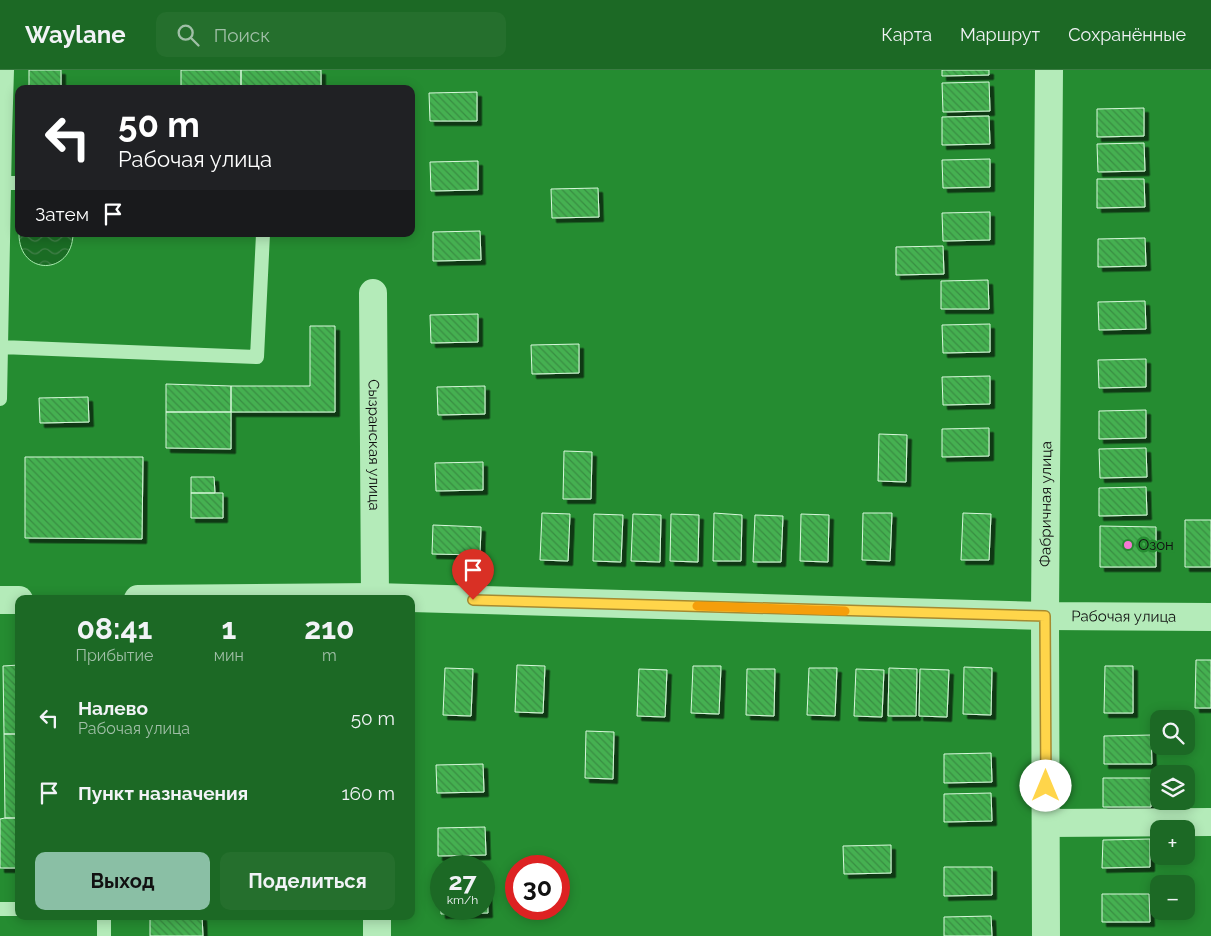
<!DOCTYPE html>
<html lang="ru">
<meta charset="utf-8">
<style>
body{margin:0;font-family:Raleway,sans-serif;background:#256f2d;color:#f1f3f6;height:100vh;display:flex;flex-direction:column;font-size:19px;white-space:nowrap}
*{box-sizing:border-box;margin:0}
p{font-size:16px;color:#a0bfa7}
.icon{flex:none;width:28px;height:28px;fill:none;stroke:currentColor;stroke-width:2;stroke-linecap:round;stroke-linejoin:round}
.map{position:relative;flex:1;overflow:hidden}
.details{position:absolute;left:15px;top:525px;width:400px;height:325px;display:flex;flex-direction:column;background:#1c6925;border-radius:10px;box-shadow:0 2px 12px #0003}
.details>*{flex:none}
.guide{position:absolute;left:15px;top:15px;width:400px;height:152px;border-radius:10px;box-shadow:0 2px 12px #0003;background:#202124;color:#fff;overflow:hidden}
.buttons{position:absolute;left:1150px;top:640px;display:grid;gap:10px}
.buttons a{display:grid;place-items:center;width:45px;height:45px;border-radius:10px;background:#1c6925;box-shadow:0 2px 12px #0003;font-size:25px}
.speed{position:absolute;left:430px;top:785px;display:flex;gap:10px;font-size:25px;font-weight:700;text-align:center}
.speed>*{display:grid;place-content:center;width:65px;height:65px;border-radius:50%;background:#1c6925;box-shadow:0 2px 12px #0003;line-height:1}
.speed small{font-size:12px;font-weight:400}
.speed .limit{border:8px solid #d22;background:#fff;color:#111}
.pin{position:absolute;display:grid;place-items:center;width:42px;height:42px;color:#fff;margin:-51px -21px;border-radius:50% 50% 50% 0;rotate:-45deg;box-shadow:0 0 5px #0007}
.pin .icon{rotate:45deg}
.me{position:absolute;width:55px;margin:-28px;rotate:0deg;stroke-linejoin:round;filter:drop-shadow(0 0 4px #0008)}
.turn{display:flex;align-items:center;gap:18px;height:105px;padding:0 20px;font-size:22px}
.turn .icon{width:65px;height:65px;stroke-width:2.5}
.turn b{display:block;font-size:35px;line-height:42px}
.then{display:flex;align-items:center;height:48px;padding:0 20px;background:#0003;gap:10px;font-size:19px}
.eta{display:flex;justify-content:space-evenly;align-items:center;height:85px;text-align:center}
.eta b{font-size:30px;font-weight:700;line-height:35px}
.action{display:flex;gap:10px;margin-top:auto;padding:10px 20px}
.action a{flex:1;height:58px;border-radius:10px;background:#8abfa5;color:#111;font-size:20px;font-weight:700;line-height:58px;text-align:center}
.action a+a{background:#256f2d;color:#f1f3f6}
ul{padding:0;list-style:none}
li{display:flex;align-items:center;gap:15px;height:75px;padding:0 20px}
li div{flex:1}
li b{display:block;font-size:19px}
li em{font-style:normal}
header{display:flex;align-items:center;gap:30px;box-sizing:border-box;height:70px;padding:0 25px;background:#1c6925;border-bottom:1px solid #3a7c42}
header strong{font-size:24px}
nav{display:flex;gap:28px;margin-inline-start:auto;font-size:18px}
.search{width:350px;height:45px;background:#256f2d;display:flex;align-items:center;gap:12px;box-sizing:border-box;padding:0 18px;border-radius:10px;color:#a0bfa7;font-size:19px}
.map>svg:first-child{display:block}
.water{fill:url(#water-waves);stroke:#a8ebae}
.building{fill:url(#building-back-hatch);stroke:#d8f8db;filter:url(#shadow)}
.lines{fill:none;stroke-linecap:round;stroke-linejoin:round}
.lane{stroke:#b4ebb9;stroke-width:14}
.street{stroke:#b4ebb9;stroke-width:28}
.route-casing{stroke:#a68a30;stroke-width:12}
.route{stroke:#ffd54a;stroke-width:9}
.slow{stroke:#f59e0b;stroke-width:9}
.poi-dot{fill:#f578d3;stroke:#258c31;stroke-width:2}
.labels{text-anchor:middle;stroke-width:5;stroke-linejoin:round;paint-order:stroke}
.street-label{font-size:15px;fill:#111;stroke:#258c31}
.poi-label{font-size:15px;fill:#111;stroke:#258c31;text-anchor:start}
</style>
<header>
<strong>Waylane</strong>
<div class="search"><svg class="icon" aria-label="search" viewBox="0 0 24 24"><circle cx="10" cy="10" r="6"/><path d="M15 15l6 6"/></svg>Поиск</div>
<nav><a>Карта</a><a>Маршрут</a><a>Сохранённые</a></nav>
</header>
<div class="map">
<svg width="1211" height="866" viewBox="0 0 1211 866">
<defs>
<pattern id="water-waves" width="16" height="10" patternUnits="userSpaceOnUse" patternTransform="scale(1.25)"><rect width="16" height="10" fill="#1a6c24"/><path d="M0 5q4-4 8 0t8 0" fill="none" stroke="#427f49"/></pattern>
<pattern id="building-back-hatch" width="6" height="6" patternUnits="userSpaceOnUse" patternTransform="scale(1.25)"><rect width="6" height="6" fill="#45b051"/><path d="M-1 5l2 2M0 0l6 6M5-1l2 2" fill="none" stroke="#388e42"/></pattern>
<filter id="shadow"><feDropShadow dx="4.5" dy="4.5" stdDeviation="0" flood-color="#0009"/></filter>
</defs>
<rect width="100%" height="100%" fill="#258c31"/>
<path class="water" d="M19,164H73C72,206 19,206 19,164Z"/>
<path class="building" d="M29,0H61V19H29Z
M181,0H241V19H181Z
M241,0H321V19H241Z
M942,0H989V5L942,6Z
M989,12L990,41L943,42L942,13Z
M477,22V51H430L429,23Z
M1144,38V66L1097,67V39Z
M989,46L990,74L942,75V47Z
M1144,73L1145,101L1098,102L1097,74Z
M990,89V117L943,118L942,90Z
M478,91V120L431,121L430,92Z
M1097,109H1144L1145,137L1097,138Z
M598,118L599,147L552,148L551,119Z
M990,142V170L943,171L942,143Z
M480,161L481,190L433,191V162Z
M1145,168L1146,196L1098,197V169Z
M943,176L944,204L896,205V177Z
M988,210L989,239H941V211Z
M1145,231L1146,259L1099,260L1098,232Z
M478,244V272L431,273L430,245Z
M990,254V282L943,283L942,255Z
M310,256H335V342H231V316H310Z
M579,274V303L532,304L531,275Z
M1146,289V317L1099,318L1098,290Z
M990,306V334L943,335L942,307Z
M166,314L231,316V342H166Z
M485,316V344L438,345L437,317Z
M88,327L89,352L40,353L39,328Z
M1146,340V368L1099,369V341Z
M166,342H231V379L166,378Z
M989,358V386L942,387V359Z
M879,364L907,365L906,412L878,411Z
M1146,378L1147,407L1100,408L1099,379Z
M564,381L592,382L591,429H563Z
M25,387H143L142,469L25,468Z
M483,392V420L436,421L435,393Z
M191,407H214L215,423H191Z
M1146,417L1147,445L1099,446V418Z
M191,423H223V448H191Z
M542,443L570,444L568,491L540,490Z
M714,443L742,445L741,491H713Z
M863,443H892L890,491L862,490Z
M963,443L991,444L989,490H961Z
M594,444L623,445L621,492L593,491Z
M633,444L661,445L660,492L631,491Z
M671,444L699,445L698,492L670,491Z
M801,444L829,445L828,492L800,491Z
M755,445L783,446L781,492H753Z
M1185,450H1211V497H1185Z
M433,455L481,457L480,485L432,484Z
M1100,456L1156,457V497H1100Z
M1196,590H1211V638H1195Z
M19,595V664H4L3,596Z
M517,595L545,596L543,643L515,642Z
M693,596H721L719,644L691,643Z
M1105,596H1133V643H1104Z
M964,597L992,598L991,645L963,644Z
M445,598L473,599L471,646L443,645Z
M809,598H837L835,646L807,645Z
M889,598L917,599L916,646H888Z
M639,599L667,600L665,647L637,646Z
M747,599H775L774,646L746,645Z
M856,599L884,600L882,647L854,646Z
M920,599L949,600L947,647L919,646Z
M586,661L614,662L613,709L585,708Z
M4,664H19V748H5Z
M1151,665L1152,694H1104V666Z
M991,683L992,712L944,713V684Z
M483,694L484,722L437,723L436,695Z
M1103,708H1151V737H1103Z
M991,723L992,751L944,752V724Z
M5,748H19V798H0V749Z
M485,757L486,785L438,786V758Z
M1150,769V797L1102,798L1103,770Z
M891,775V803L844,804L843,776Z
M944,797H992V825L944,826Z
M484,815H487L488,843L441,844L440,816L441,839H484Z
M1102,824H1149L1150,852H1102Z
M150,846H202L203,866H150Z
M991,846L992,866H944V847Z"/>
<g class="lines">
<path class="lane" d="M0,67L5,66L7,0
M4,113H19
M1,277L257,287L263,164
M0,329L5,66
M0,839H19
M104,866V846"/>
<g class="street">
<path id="s1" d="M373,223L375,529"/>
<path id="s2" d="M138,529L375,527L1045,546L1211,547"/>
<path d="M0,530H19"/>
<path d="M1046,753L1211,752"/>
<path d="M377,846V866"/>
<path id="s3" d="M1046,866L1045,546L1049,0"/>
</g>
</g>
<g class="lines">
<defs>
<path id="route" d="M473,530L1045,546L1046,716"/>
</defs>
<use href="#route" class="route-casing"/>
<use href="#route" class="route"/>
<path class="slow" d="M697,536L845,541"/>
</g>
<circle class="poi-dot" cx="1128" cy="475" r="5"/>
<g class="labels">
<g class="street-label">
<text dy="5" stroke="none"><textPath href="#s1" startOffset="152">Сызранская улица</textPath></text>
<text dy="5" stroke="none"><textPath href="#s3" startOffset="432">Фабричная улица</textPath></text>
<text dy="5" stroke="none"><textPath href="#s2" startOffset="986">Рабочая улица</textPath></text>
</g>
<g class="poi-label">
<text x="1138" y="480">Озон</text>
</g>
</g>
</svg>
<div class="buttons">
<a><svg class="icon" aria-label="search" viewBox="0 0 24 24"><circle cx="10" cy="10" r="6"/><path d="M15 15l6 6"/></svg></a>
<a><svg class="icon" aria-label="layers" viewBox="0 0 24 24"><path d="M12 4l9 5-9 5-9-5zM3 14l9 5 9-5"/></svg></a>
<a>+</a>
<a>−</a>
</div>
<div class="speed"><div>27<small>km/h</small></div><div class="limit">30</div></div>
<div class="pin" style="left:473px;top:530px;background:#d93025"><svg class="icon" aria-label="arrive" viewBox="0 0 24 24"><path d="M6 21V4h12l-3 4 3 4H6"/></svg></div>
<svg class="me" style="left:1046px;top:716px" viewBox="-20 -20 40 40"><circle r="19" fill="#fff"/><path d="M0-13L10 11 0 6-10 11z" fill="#ffd54a"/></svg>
<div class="guide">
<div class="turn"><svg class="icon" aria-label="left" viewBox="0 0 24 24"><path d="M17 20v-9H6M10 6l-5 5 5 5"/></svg><div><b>50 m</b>Рабочая улица</div></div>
<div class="then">Затем<svg class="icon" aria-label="arrive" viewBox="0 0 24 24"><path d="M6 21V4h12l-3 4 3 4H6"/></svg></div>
</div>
<section class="details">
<div class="eta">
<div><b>08:41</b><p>Прибытие</p></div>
<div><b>1</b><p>мин</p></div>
<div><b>210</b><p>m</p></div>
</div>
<ul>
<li><svg class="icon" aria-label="left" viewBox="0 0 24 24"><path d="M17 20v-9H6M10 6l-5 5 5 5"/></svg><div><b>Налево</b><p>Рабочая улица</p></div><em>50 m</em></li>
<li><svg class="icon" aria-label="arrive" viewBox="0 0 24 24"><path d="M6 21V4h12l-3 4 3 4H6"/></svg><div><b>Пункт назначения</b></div><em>160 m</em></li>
</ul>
<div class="action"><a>Выход</a><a>Поделиться</a></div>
</section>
</div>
